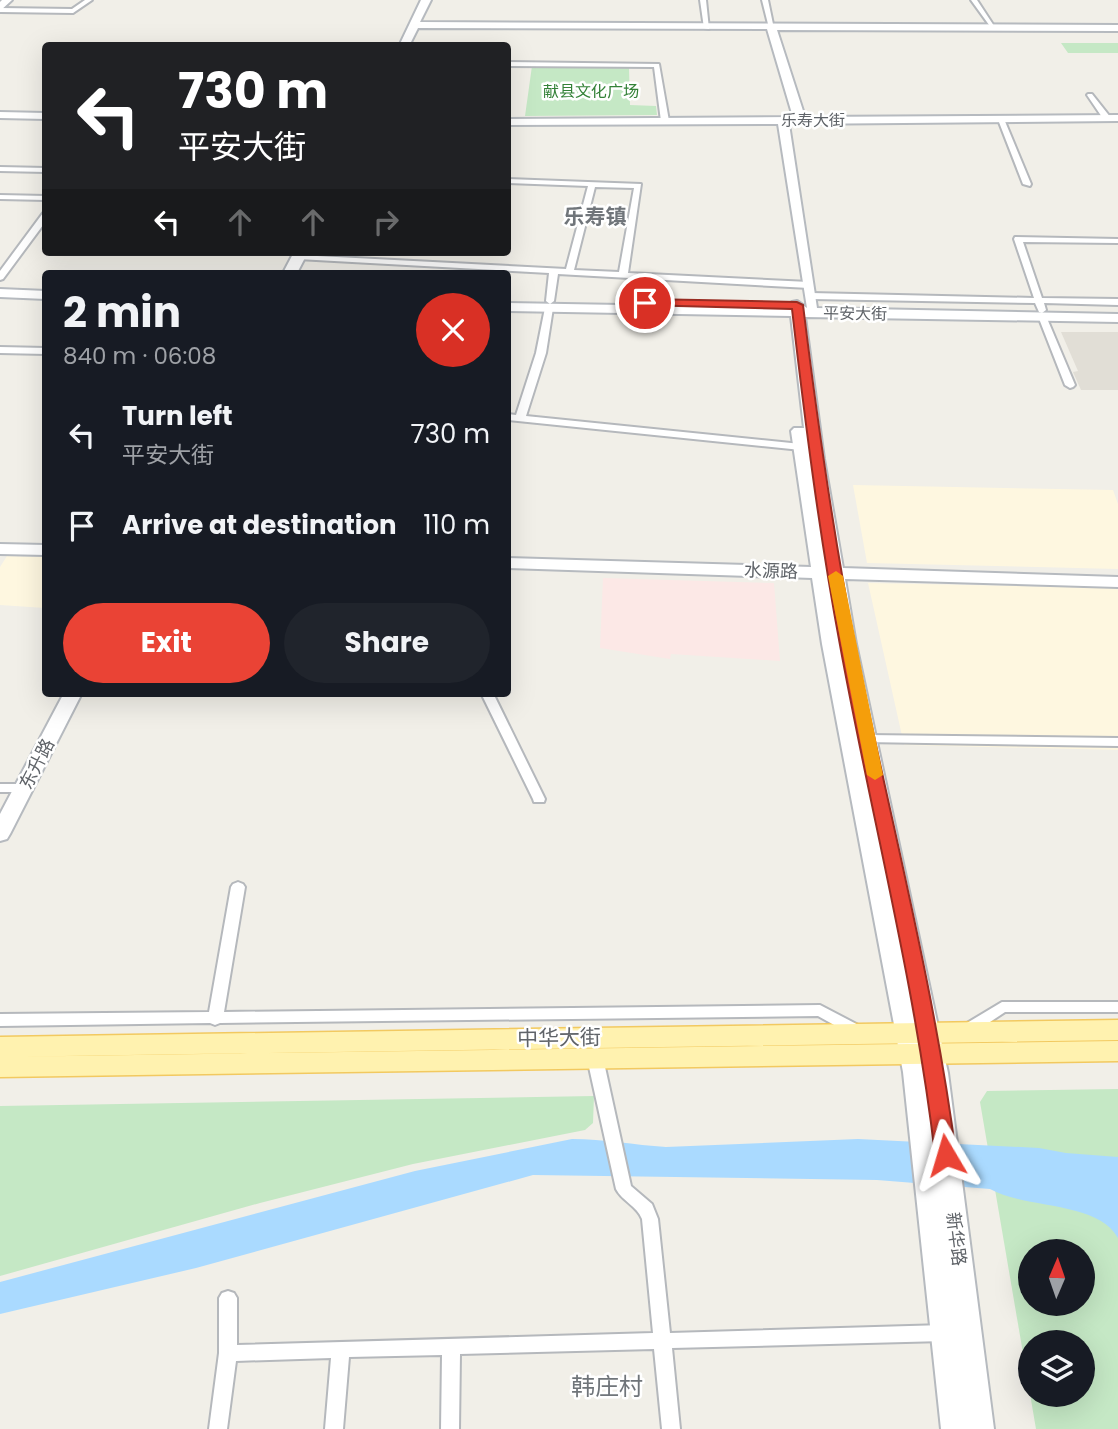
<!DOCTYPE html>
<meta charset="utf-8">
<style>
body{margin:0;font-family:Poppins,"Noto Sans SC",sans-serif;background:#20242c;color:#f1f3f6;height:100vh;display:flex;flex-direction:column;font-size:26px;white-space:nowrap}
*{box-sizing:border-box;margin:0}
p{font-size:23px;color:#9ea1a6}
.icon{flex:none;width:38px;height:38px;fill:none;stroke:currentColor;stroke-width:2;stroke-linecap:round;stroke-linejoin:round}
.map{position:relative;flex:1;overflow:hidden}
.side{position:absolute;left:42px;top:270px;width:469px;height:427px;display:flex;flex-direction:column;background:#171b24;border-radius:7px;box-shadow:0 7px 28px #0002}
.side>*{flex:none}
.guide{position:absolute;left:42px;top:42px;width:469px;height:214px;border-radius:7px;box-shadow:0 7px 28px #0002;background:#202124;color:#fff;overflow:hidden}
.needle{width:46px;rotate:2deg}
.controls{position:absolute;left:1018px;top:1239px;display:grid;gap:14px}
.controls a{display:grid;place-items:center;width:77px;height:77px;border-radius:50%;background:#171b24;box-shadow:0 7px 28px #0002;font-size:35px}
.pin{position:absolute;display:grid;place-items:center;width:60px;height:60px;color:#fff;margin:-30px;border:4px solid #fff;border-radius:50%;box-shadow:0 2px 7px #0007}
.me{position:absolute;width:77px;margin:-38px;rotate:353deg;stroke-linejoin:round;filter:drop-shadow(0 0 5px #0008)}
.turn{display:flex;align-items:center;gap:24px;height:147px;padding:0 21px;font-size:32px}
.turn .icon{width:91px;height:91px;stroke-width:2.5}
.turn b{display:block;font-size:49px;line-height:60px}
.lanes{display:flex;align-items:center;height:66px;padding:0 21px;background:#0003;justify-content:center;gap:35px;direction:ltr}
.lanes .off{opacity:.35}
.round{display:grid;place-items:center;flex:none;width:74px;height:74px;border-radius:37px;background:#20242c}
.head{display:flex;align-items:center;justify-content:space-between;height:119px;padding:0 21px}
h1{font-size:42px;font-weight:700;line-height:52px}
.button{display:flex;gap:14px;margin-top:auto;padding:14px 21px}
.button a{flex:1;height:80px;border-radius:42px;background:#ea4335;color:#fff;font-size:28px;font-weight:700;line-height:80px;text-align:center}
.button a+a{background:#20242c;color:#f1f3f6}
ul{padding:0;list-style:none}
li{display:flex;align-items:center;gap:21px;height:91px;padding:0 21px}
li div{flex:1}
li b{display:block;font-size:26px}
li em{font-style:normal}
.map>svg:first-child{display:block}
.commercial{fill:#fef7e0}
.education{fill:#e1ded6}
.medical{fill:#fce8e6}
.green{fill:#c5e8c5;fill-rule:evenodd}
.water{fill:#aadaff}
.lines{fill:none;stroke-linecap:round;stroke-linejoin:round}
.street-casing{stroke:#b5b8bc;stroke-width:4}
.secondary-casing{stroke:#b6babf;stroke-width:4}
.primary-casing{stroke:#f2c960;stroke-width:3}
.street{fill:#fff;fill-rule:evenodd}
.secondary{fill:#fff;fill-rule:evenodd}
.primary{fill:#fff2af;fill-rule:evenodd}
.route{fill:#ea4335;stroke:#982c22;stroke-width:2}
.slow{fill:#f59e0b}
.labels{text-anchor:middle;stroke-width:5;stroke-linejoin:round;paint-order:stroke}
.far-park-label{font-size:16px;fill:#348238;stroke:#fff}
.far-street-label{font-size:16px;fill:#5f6368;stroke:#fff}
.street-label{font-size:18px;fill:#5f6368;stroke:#fff}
.far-district-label{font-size:21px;font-weight:bold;fill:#70757a;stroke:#fff}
.near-street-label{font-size:21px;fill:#5f6368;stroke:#fff}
.near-quarter-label{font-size:24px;fill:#70757a;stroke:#fff}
</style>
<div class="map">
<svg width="1118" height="1429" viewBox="0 0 1118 1429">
<rect width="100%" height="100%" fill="#f1efe8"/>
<path class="commercial" d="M853,485L1113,490L1118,504V569L867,563Z
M7,556L45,557V608L0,605V567Z
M868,583L1118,588V750L904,745Z"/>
<path class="education" d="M1061,332H1118V390H1081L1073,372L1078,371Z"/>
<path class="medical" d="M603,578L774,583L780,661L671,654L670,659L600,648Z"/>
<path class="green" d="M1061,43H1118V53H1068Z
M532,66L629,68L630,105L656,106L657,115L525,116Z
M1118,1089V1429H1036L980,1102L987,1091ZM1031,1251H1083V1304H1031ZM1031,1342H1083V1395H1031Z
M594,1096L593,1123L585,1130L413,1164L260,1203L0,1276V1106Z"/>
<path class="water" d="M572,1139C604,1139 634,1145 666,1147L858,1139L1039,1148L1066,1153L1118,1157V1238C1098,1201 1026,1209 990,1189L877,1180L533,1175L196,1268L0,1314V1282L415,1171Z"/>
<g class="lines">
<defs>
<path id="street" d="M85,0H92L73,13L0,12V8L72,9Z
M700,0H706L709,29L704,28Z
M762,0H768L774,29L769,28Z
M971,0H977L996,29H992Z
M508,62L659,64L669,121L665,123L661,121L654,67L508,66Z
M1088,94H1092L1111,118L1110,120H1104L1087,95Z
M997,117L1004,119L1031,184L1030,186L1023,184Z
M0,167L46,168V172L0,171Z
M508,179L641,184L628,273L809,282L813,285L809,288L558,274L554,301L550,304L546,301L549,273L298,259L294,257L298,255L566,269L588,186L508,183ZM595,187L634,188L619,272L574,270Z
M0,195L46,196V200L0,199Z
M43,213H46V221L3,279L0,280V271Z
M1015,237L1118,239V243L1023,242L1042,298L1118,299V305L1044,303L1046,310L1042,313L1039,312L1035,303L811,299L807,296L811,293L1034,298L1014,239Z
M549,305L553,308L546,353L526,416L801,444L806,447L801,450L508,420V414L516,415L536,353L545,308Z
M1042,313L1046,316L1075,385L1073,387L1070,388L1065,385L1038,316Z
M0,347L46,348V354L0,353Z
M481,693H493L545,799L544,802H534L533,799Z
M868,735L1118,738V746L864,742L862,739Z
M0,784H24L30,788L24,792H0Z
M238,882L243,884L245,887L224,1012L820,1005L864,1028L866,1032L864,1036L859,1038L854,1036L818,1016L220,1023L215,1025L210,1023L0,1026V1014L209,1012L231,887L233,884Z
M1002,1002H1118V1012H1005L972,1034L967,1036L962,1034L960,1030L962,1026Z
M595,1052L600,1054L603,1058L631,1186L652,1204L658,1219L670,1333L944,1325L950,1328L953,1333L950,1338L944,1341L672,1348L680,1429H662L654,1349L460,1354L459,1429H441L442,1355L349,1357L343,1429H325L331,1358L236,1361L227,1429H209L219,1353V1298L222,1293L228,1291L234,1293L237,1298V1345L653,1333L642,1219C637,1206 622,1201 616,1189L587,1058L590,1054Z"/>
<path id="secondary" d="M2,0H12L0,11V2Z
M421,0H431L420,22L1118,25V31L777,30L805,117L1118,115V121L789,124L817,308L1118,314V322L805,317L824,459L843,568L1118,577V587L845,579L856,644L948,1073L994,1429H941L903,1072L822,644L812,578L508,568V558L811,567L791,431L794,428H804L791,316L508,311V303L790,308L792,302L797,301L807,308L778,124L508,125V119L793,117L767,29L418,28L409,46H399Z
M0,112L46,113V119L0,118Z
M294,252H308L297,273H283Z
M0,289L46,291V299L0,297Z
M0,544L46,545V555L0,554Z
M64,693H82L10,834L7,839L0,841V814Z"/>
<path id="primary" d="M1118,1020V1040L0,1057V1037Z
M1118,1041V1061L0,1077V1057Z"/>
</defs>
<use href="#street" class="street-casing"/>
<use href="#secondary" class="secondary-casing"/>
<use href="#primary" class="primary-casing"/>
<use href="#street" class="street"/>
<use href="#secondary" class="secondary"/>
<use href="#primary" class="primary"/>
</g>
<path class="route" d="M645,299L797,302L803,305C817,419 833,533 855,646C889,815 934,984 956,1155L953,1161L946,1164L939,1161L935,1155C915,983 871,815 840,645C819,533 805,421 792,309L641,305V300Z"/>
<path class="slow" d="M836,571L843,576L883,775L875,780L867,775L828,576Z"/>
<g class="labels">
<g class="far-park-label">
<text x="591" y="97">献县文化广场</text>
</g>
<g class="far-street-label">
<text x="813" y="126">乐寿大街</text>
<text transform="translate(855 313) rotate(1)" y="6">平安大街</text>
</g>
<g class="street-label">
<text transform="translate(771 571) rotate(2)" y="6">水源路</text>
<text transform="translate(37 764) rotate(-63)" y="6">东升路</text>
<text transform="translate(956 1239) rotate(83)" y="6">新华路</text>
</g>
<g class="far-district-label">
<text x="595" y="224">乐寿镇</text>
</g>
<g class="near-street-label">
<text transform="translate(559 1038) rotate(-1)" y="7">中华大街</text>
</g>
<g class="near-quarter-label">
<text x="607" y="1395">韩庄村</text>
</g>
</g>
</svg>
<div class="controls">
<a><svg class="needle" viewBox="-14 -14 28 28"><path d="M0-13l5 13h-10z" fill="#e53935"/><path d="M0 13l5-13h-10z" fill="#9ea1a6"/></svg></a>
<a><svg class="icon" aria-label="layers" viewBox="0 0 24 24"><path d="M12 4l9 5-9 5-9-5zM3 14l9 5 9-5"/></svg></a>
</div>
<div class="pin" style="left:645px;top:303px;background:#d93025"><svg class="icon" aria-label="arrive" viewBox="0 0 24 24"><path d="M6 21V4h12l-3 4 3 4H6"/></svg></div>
<svg class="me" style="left:946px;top:1155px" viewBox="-20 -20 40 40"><path d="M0-17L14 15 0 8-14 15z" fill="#ea4335" stroke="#fff" stroke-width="4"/></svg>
<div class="guide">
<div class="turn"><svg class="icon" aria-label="left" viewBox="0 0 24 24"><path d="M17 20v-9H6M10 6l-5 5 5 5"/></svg><div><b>730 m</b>平安大街</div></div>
<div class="lanes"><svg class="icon" aria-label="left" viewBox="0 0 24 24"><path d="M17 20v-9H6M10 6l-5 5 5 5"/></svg><svg class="icon off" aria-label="ahead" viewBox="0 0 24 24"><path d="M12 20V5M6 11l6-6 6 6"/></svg><svg class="icon off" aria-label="ahead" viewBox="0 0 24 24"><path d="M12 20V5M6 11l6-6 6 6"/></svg><svg class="icon off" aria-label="right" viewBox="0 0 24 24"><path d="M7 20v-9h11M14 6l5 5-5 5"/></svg></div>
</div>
<section class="side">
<div class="head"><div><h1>2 min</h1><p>840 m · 06:08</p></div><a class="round" style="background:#d93025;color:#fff"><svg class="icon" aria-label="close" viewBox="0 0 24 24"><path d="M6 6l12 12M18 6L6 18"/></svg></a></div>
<ul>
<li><svg class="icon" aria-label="left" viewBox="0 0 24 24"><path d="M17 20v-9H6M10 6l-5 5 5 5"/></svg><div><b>Turn left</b><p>平安大街</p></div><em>730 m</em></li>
<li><svg class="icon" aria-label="arrive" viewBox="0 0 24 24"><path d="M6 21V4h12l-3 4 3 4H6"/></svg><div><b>Arrive at destination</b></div><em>110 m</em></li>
</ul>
<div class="button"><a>Exit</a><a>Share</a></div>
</section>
</div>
